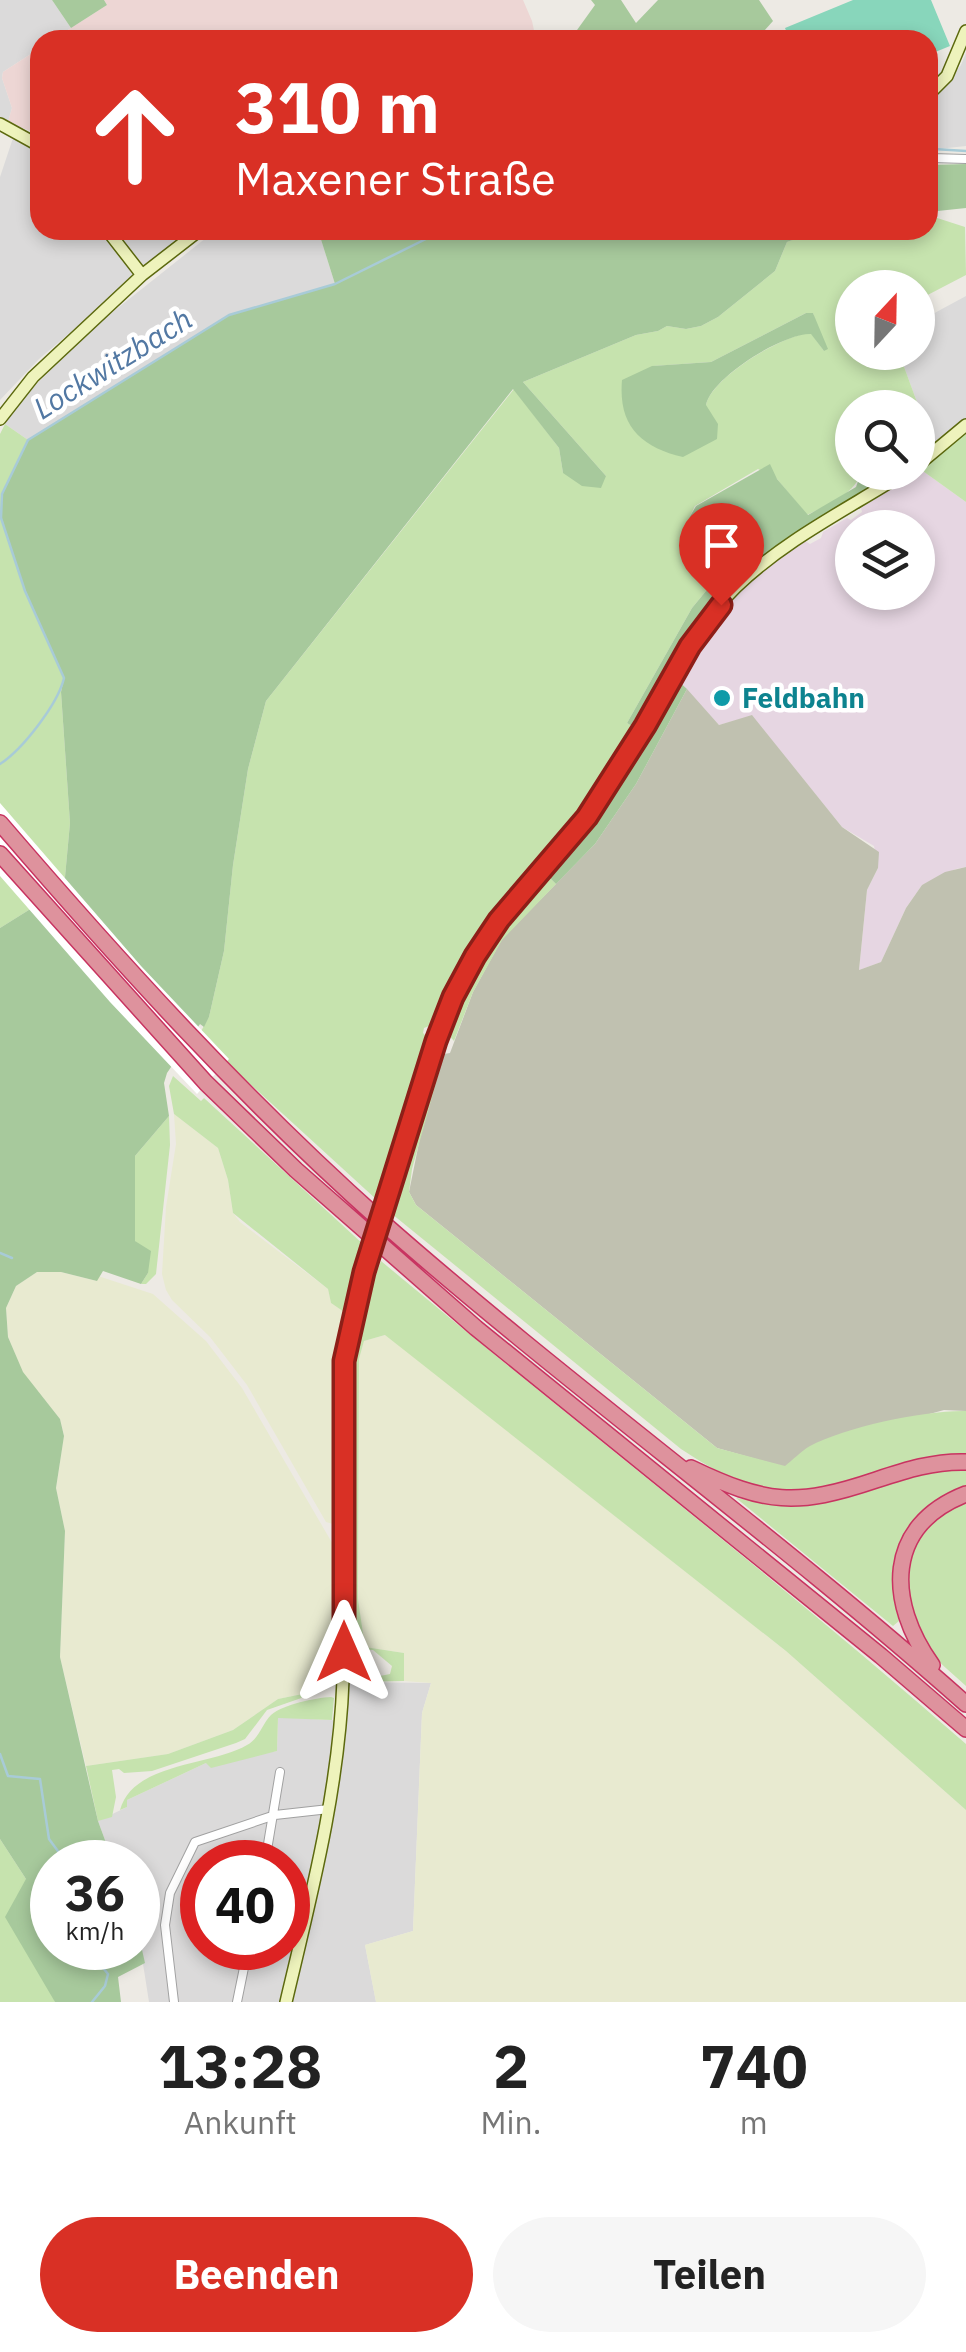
<!DOCTYPE html>
<html lang="de">
<meta charset="utf-8">
<style>
body{margin:0;font-family:"IBM Plex Sans",sans-serif;background:#f6f6f6;color:#222;height:100vh;display:flex;flex-direction:column;font-size:38px;white-space:nowrap}
*{box-sizing:border-box;margin:0}
p{font-size:32px;color:#767676}
.icon{flex:none;width:55px;height:55px;fill:none;stroke:currentColor;stroke-width:2;stroke-linecap:round;stroke-linejoin:round}
.map{position:relative;height:2002px;overflow:hidden}
.details{display:flex;flex-direction:column;background:#fff;flex:1}
.details>*{flex:none}
.guide{position:absolute;left:30px;top:30px;width:908px;height:210px;border-radius:30px;box-shadow:0 5px 15px #0003;background:#d93025;color:#fff;overflow:hidden}
.needle{width:65px;rotate:22deg}
.buttons{position:absolute;left:835px;top:270px;display:grid;gap:20px}
.buttons a{display:grid;place-items:center;width:100px;height:100px;border-radius:50%;background:#fff;box-shadow:0 5px 15px #0003;font-size:50px}
.speed{position:absolute;left:30px;top:1840px;display:flex;gap:20px;font-size:50px;font-weight:700;text-align:center}
.speed>*{display:grid;place-content:center;width:130px;height:130px;border-radius:50%;background:#fff;box-shadow:0 5px 15px #0003;line-height:1}
.speed small{font-size:25px;font-weight:400}
.speed .limit{border:15px solid #d22;background:#fff;color:#111}
.pin{position:absolute;display:grid;place-items:center;width:85px;height:85px;color:#fff;margin:-102px -42px;border-radius:50% 50% 50% 0;rotate:-45deg;box-shadow:0 0 10px #0007}
.pin .icon{rotate:45deg}
.me{position:absolute;width:110px;margin:-55px;rotate:0deg;stroke-linejoin:round;filter:drop-shadow(0 0 8px #0008)}
.turn{display:flex;align-items:center;gap:35px;height:210px;padding:0 40px;font-size:45px}
.turn .icon{width:130px;height:130px;stroke-width:2.5}
.turn b{display:block;font-size:70px;line-height:85px}
.eta{display:flex;justify-content:space-evenly;align-items:center;height:170px;text-align:center}
.eta b{font-size:60px;font-weight:700;line-height:70px}
.primary-button{display:flex;gap:20px;margin-top:auto;padding:20px 40px}
.primary-button a{flex:1;height:115px;border-radius:60px;background:#d93025;color:#fff;font-size:40px;font-weight:700;line-height:115px;text-align:center}
.primary-button a+a{background:#f6f6f6;color:#222}
.map>svg:first-child{display:block}
.residential{fill:#dbdada;fill-rule:evenodd}
.commercial{fill:#edd6d4}
.industrial{fill:#e6d6e2;fill-rule:evenodd}
.construction{fill:#c0c1b0}
.farmland{fill:#e8ead0}
.grass{fill:#c6e3ae;fill-rule:evenodd}
.forest{fill:#a7c99c}
.pitch{fill:#88d6bb}
.pier{fill:#fff}
.lines{fill:none;stroke-linecap:round;stroke-linejoin:round}
.stream{stroke:#a8cbd7;stroke-width:2.5}
.street-casing{stroke:#a1a1a1;stroke-width:10}
.secondary-casing{stroke:#5c690e;stroke-width:14}
.highway-casing{stroke:#c83461;stroke-width:18}
.street{stroke:#fff;stroke-width:8}
.secondary{stroke:#eef3bc;stroke-width:11}
.highway{stroke:#de929d;stroke-width:15}
.secondary-bridge-casing{stroke:#5c690e;stroke-width:14;stroke-linecap:butt}
.secondary-bridge{stroke:#eef3bc;stroke-width:11}
.route-casing{stroke:#8d1f18;stroke-width:25}
.route{stroke:#d93025;stroke-width:18}
.culture-dot{fill:#0f9aa8;stroke:#fff;stroke-width:4}
.labels{text-anchor:middle;stroke-width:9;stroke-linejoin:round;paint-order:stroke}
.culture-label{font-size:28px;font-weight:bold;fill:#0d838f;stroke:#fff;text-anchor:start}
.water-label{font-size:30px;font-style:italic;fill:#5278a3;stroke:#fff}
</style>
<div class="map">
<svg width="966" height="2002" viewBox="0 0 966 2002">
<rect width="100%" height="100%" fill="#edeae4"/>
<path class="residential" d="M0,0H52L71,28L52,40H40V48L3,72L2,78L12,108L8,122L0,119Z
M966,53V146L928,150V108L961,65Z
M14,135L40,152V230H191L39,359L0,400V177Z
M216,230H318L335,284L229,315L28,440L5,424L23,397L99,323Z
M966,296V425L943,444L932,446L923,435L925,424L899,353L918,352V322Z
M350,1682L431,1683L422,1713L413,1931L365,1945L376,2002H149L138,1932V1862H113L98,1821L127,1807V1800L206,1763L277,1751L278,1717L346,1721ZM202,1862H288V1948H202Z"/>
<path class="commercial" d="M104,0H523L532,21L536,40H52L107,5Z
M40,48V135L8,122L12,108L2,78L3,72Z"/>
<path class="industrial" d="M920,469L966,502V867L956,869L922,885L906,908L881,962L859,970L867,890L878,868L874,846L842,827L752,716L719,725L676,679L697,642L709,639L721,627L715,618L759,572L805,541L810,544L821,538L823,532L847,518L851,520L862,512L861,508ZM852,528H918V592H852Z"/>
<path class="construction" d="M687,689L719,725L752,715L842,827L879,852L878,868L867,890L859,970L881,962L906,908L922,885L945,872L966,867V1411L944,1410L810,1447L785,1467L717,1448L416,1205L409,1192L422,1128L444,1054L450,1053L473,992L502,939L595,844L636,784Z"/>
<path class="farmland" d="M174,1114L218,1148L228,1180L233,1213L240,1222L328,1289L331,1303L347,1314L335,1384L333,1524L326,1522L247,1385L210,1337L172,1300L166,1290L162,1274L166,1207L176,1144Z
M37,1272H61L97,1281L98,1276L153,1294L206,1341L242,1388L338,1553L339,1632L334,1681L326,1689L278,1699L233,1730L168,1754L86,1766L60,1657L65,1531L56,1488L64,1435L60,1419L23,1373L8,1337L6,1308L16,1286Z
M386,1335L786,1651L966,1810V2002H376L365,1945L413,1931L422,1713L431,1683L404,1681V1653L365,1647L358,1599L359,1359L364,1341Z"/>
<path class="grass" d="M928,215L965,227L966,275L918,300V288H852V352L899,353L925,424L923,435L932,446L918,459V408H852V472L861,474C853,495 827,505 807,515L777,479L758,469L695,506L689,518L714,564L715,580L692,608L627,723L635,728C613,765 590,803 564,837C551,853 534,866 521,881C483,924 455,971 434,1024L424,1028L423,1033L430,1040L377,1200L226,1062L228,1060L200,1033L209,1017L224,951L233,865L248,769L266,701L514,389L559,448L563,473L606,476L523,382L636,335L658,331L667,326L686,329L701,326L718,317L775,271L787,242L797,238L800,230H855L887,235L896,230H928ZM806,313H813L824,351L811,333C783,334 711,378 706,405L653,366L711,362Z
M5,424L28,440L2,494L25,591L64,678L61,692L70,823L65,877L32,908L0,928V434Z
M966,431V502L920,469Z
M546,874L556,884L502,940L473,992L454,1041L445,1031C466,970 502,921 546,874Z
M440,1054H444L412,1169L409,1192L416,1205L717,1448L785,1466C793,1460 801,1451 810,1446C846,1427 925,1410 966,1411V1458C924,1468 819,1500 781,1493C742,1486 713,1470 681,1449L392,1214L402,1183L399,1181L436,1056Z
M173,1076L201,1101L204,1098L364,1245L347,1314L331,1303L328,1289L233,1213L228,1180L218,1148L174,1114L169,1086Z
M169,1116L170,1145L156,1274L146,1284H141L148,1273L135,1241V1156Z
M381,1261C575,1423 776,1578 966,1744V1810L786,1651L385,1335L364,1341L359,1359L358,1599L365,1647L404,1653V1681L350,1682L390,1674L392,1666L373,1650L350,1649L349,1646L354,1622L349,1589L347,1401L356,1327L369,1283H373Z
M966,1467V1486C909,1505 882,1565 899,1621L893,1626L736,1498L783,1505L912,1473Z
M966,1500V1686C951,1672 933,1659 923,1641C891,1581 906,1531 966,1500Z
M327,1689L267,1710L245,1739L236,1743L152,1771L124,1773L119,1769L112,1770L116,1797L112,1817L98,1821L86,1766L168,1754L233,1730L278,1699Z
M331,1697L334,1698L332,1720L278,1718L277,1751L211,1768L206,1763L127,1800V1807L120,1810C133,1762 212,1766 247,1745C259,1739 262,1724 271,1715C284,1704 315,1698 331,1697Z
M0,1839L26,1879L55,2002H0Z"/>
<path class="forest" d="M52,0H104L107,5L71,28Z
M591,0H621L636,23L658,0H759L773,21L756,40H575L572,37L595,5Z
M966,164V208L928,212V165Z
M318,230H800L798,238L787,242L775,271L718,317L701,326L686,329L667,326L658,331L636,335L523,382L606,476L601,488L582,486L563,473L559,448L513,389L266,701L248,769L233,865L224,951L209,1017L204,1027L200,1024L167,1073L164,1083L169,1116L135,1156V1241L151,1251L148,1273L141,1284L103,1271L97,1281L61,1272H37L16,1286L6,1308L8,1337L23,1372L60,1419L64,1436L56,1488L65,1531L60,1657L98,1821L113,1862H52V1948H138V1932L145,1963L118,1977L121,2002H55L5,1917L26,1879L0,1839V928L32,908L65,877L70,823L61,692L64,678L25,591L1,518L2,494L28,440L229,315L335,284Z
M806,313H813L828,349L824,351L811,334C783,333 711,378 706,405L718,424L717,439L683,457C641,447 618,426 622,380L652,366L711,362Z
M770,464L777,479L808,515L856,487L861,473H880L886,480L790,537L709,607L635,728L627,723L692,608L715,580L714,564L689,518L696,506Z
M676,679L687,689L636,784L595,844L556,884L546,874C600,816 638,749 676,679Z"/>
<path class="pitch" d="M853,0H931L950,46L928,55V40H790L785,28Z"/>
<path class="pier" d="M0,803L141,966L229,1059L197,1094L110,1002L0,876Z"/>
<g class="lines">
<path class="stream" d="M934,149L966,151
M0,764C22,750 58,704 64,678L25,591L1,518L2,494L28,440L229,315L335,284L444,230
M0,1253L12,1258
M0,1754L8,1776L40,1779L49,1839L66,1862
M92,1948L95,1958L108,1974L105,1986L92,2002"/>
<defs>
<path id="street" d="M928,137L932,158L966,159
M265,1862L280,1772
M174,2002L165,1925L170,1893L195,1842L275,1815L329,1809
M237,2002L248,1948"/>
<path id="secondary" d="M928,95L947,76L966,31
M0,124L40,146
M107,230L142,275
M0,419L33,377L142,275L200,230
M918,465L966,425
M393,1179C420,1091 441,995 498,920C518,894 544,872 565,847C580,827 595,806 608,784C649,720 680,641 736,587C786,539 848,509 906,472
M286,2002C311,1896 339,1790 343,1680C346,1582 336,1482 342,1384C344,1346 355,1309 365,1272"/>
<path id="highway" d="M0,823C122,965 242,1097 382,1222C572,1389 777,1536 966,1704
M0,854L206,1083L296,1170L476,1328L881,1656L966,1729
M691,1468C766,1504 796,1507 876,1480C906,1470 934,1461 966,1462
M932,1665C887,1602 884,1526 966,1494"/>
</defs>
<use href="#street" class="street-casing"/>
<use href="#secondary" class="secondary-casing"/>
<use href="#highway" class="highway-casing"/>
<use href="#street" class="street"/>
<use href="#secondary" class="secondary"/>
<use href="#highway" class="highway"/>
<defs>
<path id="secondary-bridge" d="M365,1272L393,1179"/>
</defs>
<use href="#secondary-bridge" class="secondary-bridge-casing"/>
<use href="#secondary-bridge" class="secondary-bridge"/>
</g>
<g class="lines">
<defs>
<path id="route" d="M344,1652V1361L364,1272L436,1041L453,997L475,956L499,920L587,817L645,726L690,646L721,605"/>
</defs>
<use href="#route" class="route-casing"/>
<use href="#route" class="route"/>
</g>
<circle class="culture-dot" cx="722" cy="698" r="10"/>
<g class="labels">
<g class="culture-label">
<text x="742" y="708">Feldbahn</text>
</g>
<g class="water-label">
<text transform="translate(113 364) rotate(-32)" y="10">Lockwitzbach</text>
</g>
</g>
</svg>
<div class="buttons">
<a><svg class="needle" viewBox="-14 -14 28 28"><path d="M0-13l5 13h-10z" fill="#e53935"/><path d="M0 13l5-13h-10z" fill="#767676"/></svg></a>
<a><svg class="icon" aria-label="search" viewBox="0 0 24 24"><circle cx="10" cy="10" r="6"/><path d="M15 15l6 6"/></svg></a>
<a><svg class="icon" aria-label="layers" viewBox="0 0 24 24"><path d="M12 4l9 5-9 5-9-5zM3 14l9 5 9-5"/></svg></a>
</div>
<div class="speed"><div>36<small>km/h</small></div><div class="limit">40</div></div>
<div class="pin" style="left:721px;top:605px;background:#d93025"><svg class="icon" aria-label="arrive" viewBox="0 0 24 24"><path d="M6 21V4h12l-3 4 3 4H6"/></svg></div>
<svg class="me" style="left:344px;top:1652px" viewBox="-20 -20 40 40"><path d="M0-17L14 15 0 8-14 15z" fill="#d93025" stroke="#fff" stroke-width="4"/></svg>
<div class="guide">
<div class="turn"><svg class="icon" aria-label="ahead" viewBox="0 0 24 24"><path d="M12 20V5M6 11l6-6 6 6"/></svg><div><b>310 m</b>Maxener Straße</div></div>
</div>
</div>
<section class="details">
<div class="eta">
<div><b>13:28</b><p>Ankunft</p></div>
<div><b>2</b><p>Min.</p></div>
<div><b>740</b><p>m</p></div>
</div>
<div class="primary-button"><a>Beenden</a><a>Teilen</a></div>
</section>
